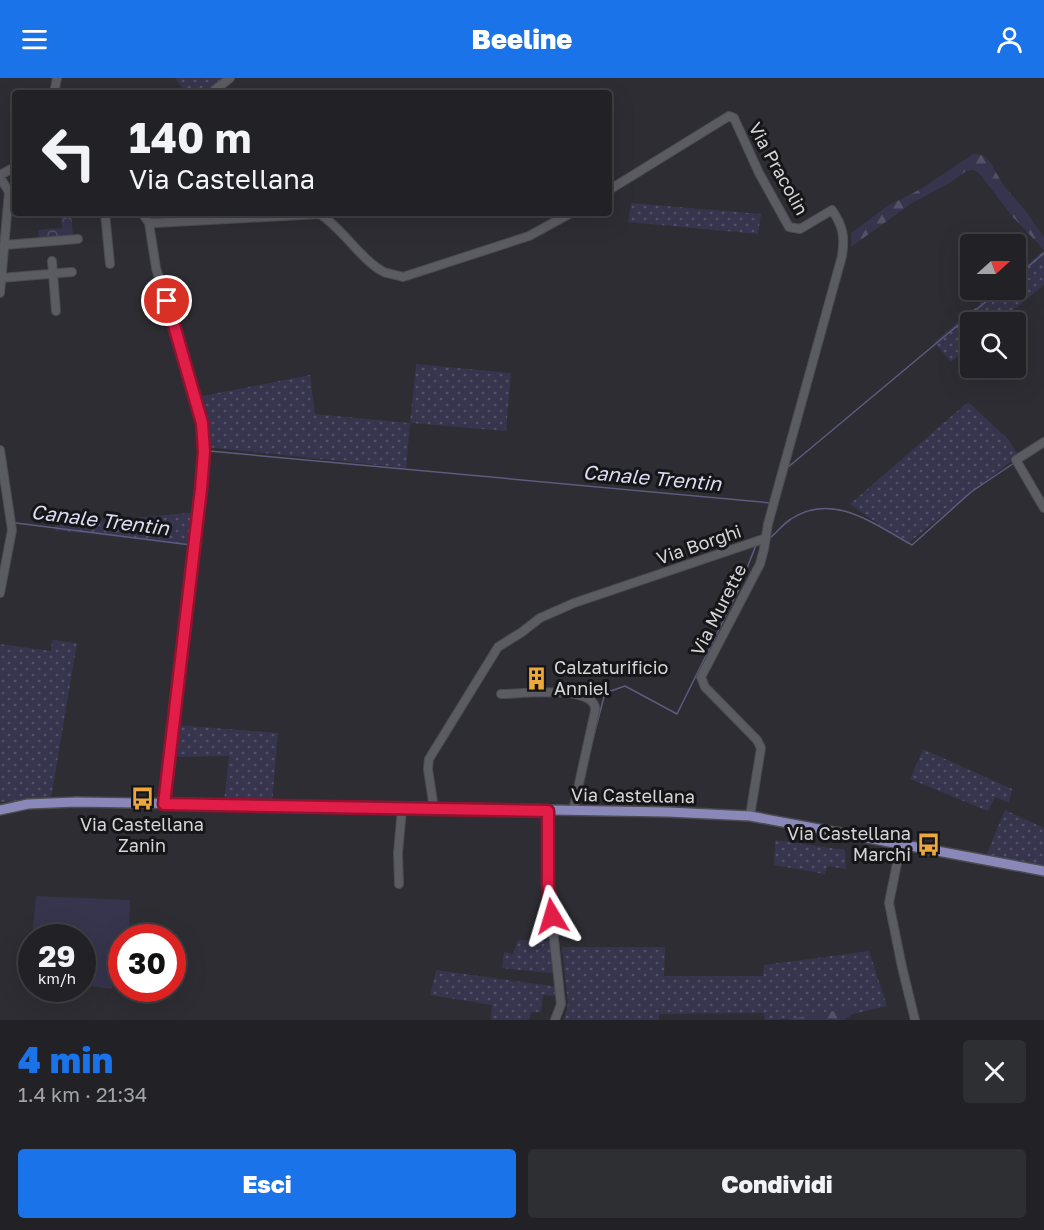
<!DOCTYPE html>
<html lang="it">
<meta charset="utf-8">
<style>
body{margin:0;font-family:"Golos Text",sans-serif;background:#2e2f32;color:#f1f3f6;height:100vh;display:flex;flex-direction:column;font-size:22px;white-space:nowrap}
*{box-sizing:border-box;margin:0}
p{font-size:20px;color:#a2a4a7}
.icon{flex:none;width:33px;height:33px;fill:none;stroke:currentColor;stroke-width:2;stroke-linecap:round;stroke-linejoin:round}
.map{position:relative;height:942px;overflow:hidden}
.side{display:flex;flex-direction:column;background:#222226;flex:1}
.side>*{flex:none}
.hud{position:absolute;left:12px;top:12px;width:600px;height:126px;border-radius:6px;box-shadow:0 6px 24px #0002,0 0 0 2px #3f3f43;background:#222226;color:#f1f3f6;overflow:hidden}
.needle{width:39px;rotate:69deg}
.tools{position:absolute;left:960px;top:156px;display:grid;gap:12px}
.tools a{display:grid;place-items:center;width:66px;height:66px;border-radius:6px;background:#222226;box-shadow:0 6px 24px #0002,0 0 0 2px #3f3f43;font-size:30px}
.speed{position:absolute;left:18px;top:846px;display:flex;gap:12px;font-size:30px;font-weight:700;text-align:center}
.speed>*{display:grid;place-content:center;width:78px;height:78px;border-radius:50%;background:#222226;box-shadow:0 6px 24px #0002,0 0 0 2px #3f3f43;line-height:1}
.speed small{font-size:15px;font-weight:400}
.speed .limit{border:9px solid #d22;background:#fff;color:#111}
.pin{position:absolute;display:grid;place-items:center;width:51px;height:51px;color:#fff;margin:-26px;border:3px solid #fff;border-radius:50%;box-shadow:0 2px 6px #0007}
.me{position:absolute;width:66px;margin:-33px;rotate:353deg;stroke-linejoin:round;filter:drop-shadow(0 0 4px #0008)}
.turn{display:flex;align-items:center;gap:21px;height:126px;padding:0 18px;font-size:27px}
.turn .icon{width:78px;height:78px;stroke-width:2.5}
.turn b{display:block;font-size:42px;line-height:51px}
.round{display:grid;place-items:center;flex:none;width:63px;height:63px;border-radius:6px;background:#2e2f32}
.headline{display:flex;align-items:center;justify-content:space-between;height:102px;padding:0 18px}
h1{font-size:36px;font-weight:800;line-height:45px;color:#1a73e8}
.primary-button{display:flex;gap:12px;margin-top:auto;padding:12px 18px}
.primary-button a{flex:1;height:69px;border-radius:6px;background:#1a73e8;color:#fff;font-size:24px;font-weight:800;line-height:69px;text-align:center}
.primary-button a+a{background:#2e2f32;color:#f1f3f6}
header{display:flex;justify-content:space-between;align-items:center;height:78px;padding:0 18px;background:#1a73e8;color:#fff;font-size:27px;font-weight:800}
.map>svg:first-child{display:block}
.grass{fill:url(#grass-dots)}
.forest{fill:url(#forest-firs)}
.park{fill:url(#park-crowns)}
.garden{fill:#36354d}
.lines{fill:none;stroke-linecap:round;stroke-linejoin:round}
.stream{stroke:#5d5b7f;stroke-width:1.5}
.minor-casing{stroke:#4b4b50;stroke-width:10}
.major-casing{stroke:#4b4b50;stroke-width:12}
.minor{stroke:#5b5b62;stroke-width:8}
.major{stroke:#8a88b9;stroke-width:9}
.route-casing{stroke:#92132f;stroke-width:15}
.route{stroke:#e11d48;stroke-width:10}
.labels{text-anchor:middle;stroke-width:6;stroke-linejoin:round;paint-order:stroke}
.street-label{font-size:18px;fill:#d5d5d9;stroke:#161618}
.poi-label{font-size:18px;fill:#d5d5d9;stroke:#161618;text-anchor:start}
.water-label{font-size:20px;font-style:italic;fill:#dcdcf5;stroke:#161618}
</style>
<header><svg class="icon" aria-label="menu" viewBox="0 0 24 24"><path d="M4 6h16M4 12h16M4 18h16"/></svg>Beeline<svg class="icon" aria-label="person" viewBox="0 0 24 24"><circle cx="12" cy="8" r="4"/><path d="M4 21q1-7 8-7t8 7"/></svg></header>
<div class="map">
<svg width="1044" height="942" viewBox="0 0 1044 942">
<defs>
<pattern id="grass-dots" width="8" height="8" patternUnits="userSpaceOnUse" patternTransform="scale(1.5)"><rect width="8" height="8" fill="#36354d"/><path d="M2 2h.1M6 6h.1" fill="none" stroke="#525166" stroke-width="1.8" stroke-linecap="round"/></pattern>
<pattern id="forest-firs" width="22" height="20" patternUnits="userSpaceOnUse" patternTransform="scale(1.5)"><rect width="22" height="20" fill="#36354d"/><path d="M5 1l3.5 6h-7zM16 11l3.5 6h-7z" fill="#525166"/></pattern>
<pattern id="park-crowns" width="20" height="18" patternUnits="userSpaceOnUse" patternTransform="scale(1.5)"><rect width="20" height="18" fill="#36354d"/><path d="M2 6a3 3 0 1 1 6 0M12 15a3 3 0 1 1 6 0" fill="none" stroke="#525166"/></pattern>
</defs>
<rect width="100%" height="100%" fill="#2d2d33"/>
<path class="grass" d="M175,0H228L209,15H186Z
M631,125L761,136L758,156L628,144Z
M1044,172V207L999,244H970V268L951,284L934,264L997,212H1016V196Z
M416,286L511,295L506,353L410,345L406,390L206,369L208,352L198,319L310,297L315,336L410,345Z
M968,324L1009,362L1018,378L907,466L850,426Z
M199,434L195,467L55,452V447Z
M52,562L77,565L51,721L0,724V566L51,573Z
M176,647L278,655L272,725L224,724L229,678L173,679Z
M923,671L1012,711L1009,725L995,719L988,733L910,701Z
M1005,732L1044,750V789L986,778Z
M775,762L845,772L846,791L827,788L825,796L774,787Z
M518,862L554,863L558,896L502,890L504,874L513,876Z
M562,869H665L664,898H763L764,887L869,873L887,928L853,936V931L794,941L765,942L764,935L659,936V942H564L568,925Z
M436,892L559,909L560,919L543,917L541,934H531L529,942H491L492,927L430,917Z"/>
<path class="forest" d="M973,76L983,77L990,84L1004,108L1024,131L1044,159V172L1012,138L979,95L973,92L966,93L948,106L912,125L851,169V155L889,127L921,111Z
M849,930L853,931V936L844,942H787Z"/>
<path class="park" d="M71,136L73,158L39,161L38,152L62,150L61,137Z"/>
<path class="garden" d="M36,818L130,822L129,859L122,860L121,908L112,907V911L83,907L82,860L32,859Z"/>
<g class="lines">
<path class="stream" d="M1016,199L1044,175
M209,373L771,425
M787,390L1000,212
M16,445L191,467
M770,460C777,454 783,446 791,441C833,413 875,447 912,467L971,414L1014,385
M590,672L605,615L625,608L677,636L738,513L756,467"/>
<defs>
<path id="minor" d="M54,15L57,0
M211,15L230,0
M0,97L15,89
M0,99L9,114L0,215
M609,112L729,38L734,40L759,95L789,149L800,151L832,132C843,148 845,159 842,178L768,446L764,471L760,486L701,599L705,609L757,662L761,670L750,738
M105,135L110,186
M142,135L149,145H156L320,136C343,151 362,183 384,194C389,196 397,197 403,199L529,158L571,135
M149,145L156,190L202,344L204,374L201,411L164,726
M4,167L78,161
M52,183L56,233
M1,200L72,194
M1044,364L1016,382L1044,430
M0,372L12,452L0,515
M501,616C519,616 599,606 595,633L573,733
M434,731L428,691L429,681L498,569L522,554L540,540L574,525L766,460
M548,733V806L561,926L555,942
M901,765L889,825L902,889L915,942
M399,806L398,775L402,731"/>
<path id="major" d="M0,732L28,726L76,724L668,734L750,738L1044,793"/>
</defs>
<use href="#minor" class="minor-casing"/>
<use href="#major" class="major-casing"/>
<use href="#minor" class="minor"/>
<use href="#major" class="major"/>
</g>
<g class="lines">
<defs>
<path id="route" d="M167,223L202,345L204,374L201,411L164,726L548,733V806L552,838"/>
</defs>
<use href="#route" class="route-casing"/>
<use href="#route" class="route"/>
</g>
<defs>
<symbol id="building-bare" viewBox="-9 -9 18 18"><path d="M-4-6H4V6H1V3H-1V6H-4ZM-2.5-4.3h1.7v1.8h-1.7ZM.8-4.3h1.7v1.8H.8ZM-2.5-1h1.7V.8h-1.7ZM.8-1h1.7V.8H.8Z" fill="#eda83c" stroke="#161618" stroke-width="2.5" paint-order="stroke"/></symbol>
<symbol id="bus-bare" viewBox="-9 -9 18 18"><path d="M-5-6H5V4H4V6H2V4H-2V6H-4V4H-5ZM-3.5-4V0h7V-4ZM-3.5 1.2v1.5H-2V1.2ZM2 1.2v1.5H3.5V1.2Z" fill="#eda83c" stroke="#161618" stroke-width="2.5" paint-order="stroke"/></symbol>
</defs>
<g fill-rule="evenodd">
<use href="#building-bare" x="520" y="584" width="33" height="33"/>
<use href="#bus-bare" x="126" y="704" width="33" height="33"/>
<use href="#bus-bare" x="912" y="750" width="33" height="33"/>
</g>
<g class="labels">
<g class="street-label">
<text transform="translate(778 91) rotate(61)" y="6">Via Pracolin</text>
<text transform="translate(699 467) rotate(-19)" y="6">Via Borghi</text>
<text transform="translate(719 532) rotate(-63)" y="6">Via Murette</text>
<text transform="translate(633 718) rotate(1)" y="6">Via Castellana</text>
</g>
<g class="poi-label">
<text x="554" y="596">Calzaturificio<tspan x="554" dy="21">Anniel</tspan></text>
<text x="142" y="753" text-anchor="middle">Via Castellana<tspan x="142" dy="21">Zanin</tspan></text>
<text x="911" y="762" text-anchor="end">Via Castellana<tspan x="911" dy="21">Marchi</tspan></text>
</g>
<g class="water-label">
<text transform="translate(652 400) rotate(5)" y="7">Canale Trentin</text>
<text transform="translate(100 442) rotate(7)" y="7">Canale Trentin</text>
</g>
</g>
</svg>
<div class="tools">
<a><svg class="needle" viewBox="-14 -14 28 28"><path d="M0-13l5 13h-10z" fill="#e53935"/><path d="M0 13l5-13h-10z" fill="#a2a4a7"/></svg></a>
<a><svg class="icon" aria-label="search" viewBox="0 0 24 24"><circle cx="10" cy="10" r="6"/><path d="M15 15l6 6"/></svg></a>
</div>
<div class="speed"><div>29<small>km/h</small></div><div class="limit">30</div></div>
<div class="pin" style="left:167px;top:223px;background:#d93025"><svg class="icon" aria-label="arrive" viewBox="0 0 24 24"><path d="M6 21V4h12l-3 4 3 4H6"/></svg></div>
<svg class="me" style="left:552px;top:838px" viewBox="-20 -20 40 40"><path d="M0-17L14 15 0 8-14 15z" fill="#e11d48" stroke="#fff" stroke-width="4"/></svg>
<div class="hud">
<div class="turn"><svg class="icon" aria-label="left" viewBox="0 0 24 24"><path d="M17 20v-9H6M10 6l-5 5 5 5"/></svg><div><b>140 m</b>Via Castellana</div></div>
</div>
</div>
<section class="side">
<div class="headline"><div><h1>4 min</h1><p>1.4 km · 21:34</p></div><a class="round"><svg class="icon" aria-label="close" viewBox="0 0 24 24"><path d="M6 6l12 12M18 6L6 18"/></svg></a></div>
<div class="primary-button"><a>Esci</a><a>Condividi</a></div>
</section>
